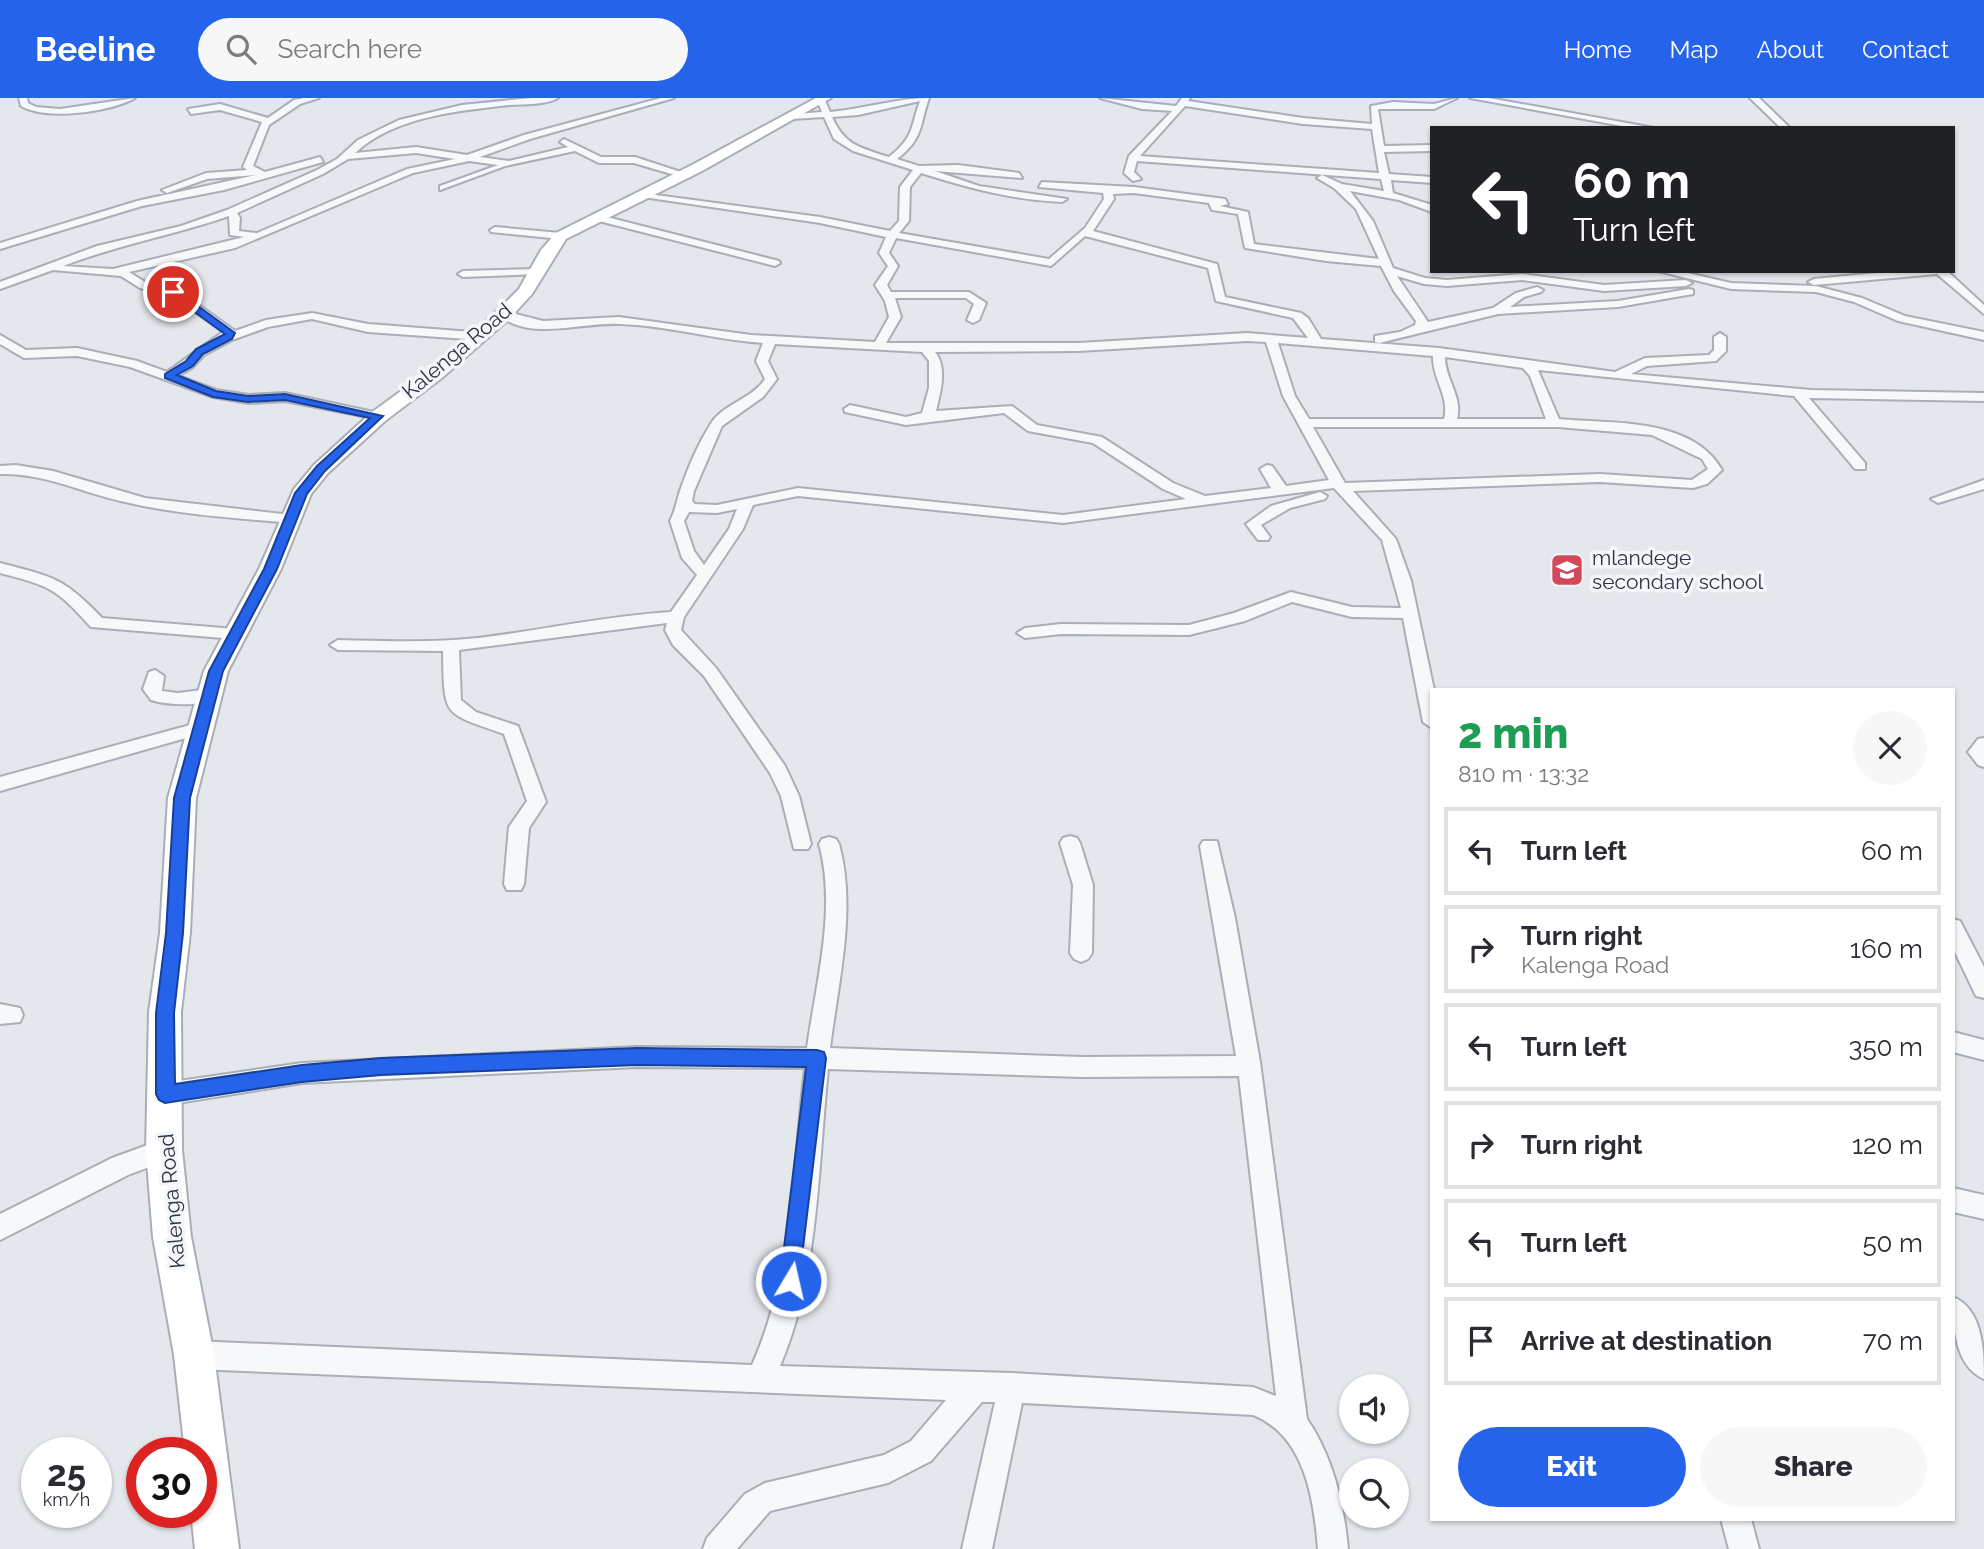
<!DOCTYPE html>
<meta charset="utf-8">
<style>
body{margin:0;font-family:Raleway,sans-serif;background:#f7f7f7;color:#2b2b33;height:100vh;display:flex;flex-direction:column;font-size:26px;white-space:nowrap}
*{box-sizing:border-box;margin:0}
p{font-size:23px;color:#7c7c81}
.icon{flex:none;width:38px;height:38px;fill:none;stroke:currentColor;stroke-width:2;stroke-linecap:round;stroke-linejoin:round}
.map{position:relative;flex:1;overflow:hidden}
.panel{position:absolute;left:1430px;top:590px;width:525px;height:833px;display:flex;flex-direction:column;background:#fff;border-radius:0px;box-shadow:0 2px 5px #0004}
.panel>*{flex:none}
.top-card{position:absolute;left:1430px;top:28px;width:525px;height:147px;border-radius:0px;box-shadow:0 2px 5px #0004;background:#202124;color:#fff;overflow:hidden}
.controls{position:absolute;left:1339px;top:1276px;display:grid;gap:14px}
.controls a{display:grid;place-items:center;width:70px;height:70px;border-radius:50%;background:#fff;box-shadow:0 2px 5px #0004;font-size:35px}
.speed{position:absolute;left:21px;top:1339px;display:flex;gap:14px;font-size:35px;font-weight:700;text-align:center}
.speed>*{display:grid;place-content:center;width:91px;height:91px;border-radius:50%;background:#fff;box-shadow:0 2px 5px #0004;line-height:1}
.speed small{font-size:18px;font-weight:400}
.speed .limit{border:10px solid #d22;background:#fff;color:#111}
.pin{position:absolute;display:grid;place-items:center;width:60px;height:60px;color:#fff;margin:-30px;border:4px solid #fff;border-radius:50%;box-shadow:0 2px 7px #0007}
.me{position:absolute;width:77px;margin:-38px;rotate:9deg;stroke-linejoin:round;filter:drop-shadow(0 0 5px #0008)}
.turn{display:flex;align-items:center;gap:24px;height:147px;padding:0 28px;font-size:32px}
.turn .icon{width:91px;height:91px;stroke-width:2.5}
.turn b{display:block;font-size:49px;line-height:60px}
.round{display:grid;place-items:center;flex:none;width:74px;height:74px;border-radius:37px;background:#f7f7f7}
.headline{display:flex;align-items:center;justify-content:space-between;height:119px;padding:0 28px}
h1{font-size:42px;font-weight:800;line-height:52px;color:#1e9e55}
.cta{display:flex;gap:14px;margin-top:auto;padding:14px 28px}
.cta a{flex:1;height:80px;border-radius:42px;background:#2563eb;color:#fff;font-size:28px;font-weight:800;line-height:80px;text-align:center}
.cta a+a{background:#f7f7f7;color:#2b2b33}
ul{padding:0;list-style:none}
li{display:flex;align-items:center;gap:21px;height:88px;margin:0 14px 10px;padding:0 14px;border:4px solid #e1e1e2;border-radius:0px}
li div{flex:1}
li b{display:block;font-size:26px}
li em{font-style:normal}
header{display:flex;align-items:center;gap:42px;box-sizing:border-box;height:98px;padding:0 35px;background:#2563eb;color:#fff}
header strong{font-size:33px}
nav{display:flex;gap:38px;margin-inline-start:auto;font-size:24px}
.search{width:490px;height:63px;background:#f7f7f7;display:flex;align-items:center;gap:18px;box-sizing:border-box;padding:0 24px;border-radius:38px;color:#7c7c81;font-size:26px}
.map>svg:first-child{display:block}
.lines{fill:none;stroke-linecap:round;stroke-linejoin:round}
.street-casing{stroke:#a9aeb7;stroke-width:4}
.secondary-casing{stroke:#a9aeb7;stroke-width:4}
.street{fill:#f7f8fa;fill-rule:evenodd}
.secondary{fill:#fff;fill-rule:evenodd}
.route{fill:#2563eb;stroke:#184099;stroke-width:2}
.labels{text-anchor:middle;stroke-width:7;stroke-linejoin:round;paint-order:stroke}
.street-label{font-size:21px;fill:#2b3445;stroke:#f4f6f9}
.poi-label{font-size:21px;fill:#2b3445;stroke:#f4f6f9;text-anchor:start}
</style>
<header>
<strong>Beeline</strong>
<div class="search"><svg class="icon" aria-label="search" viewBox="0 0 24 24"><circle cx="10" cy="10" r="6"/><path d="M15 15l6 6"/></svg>Search here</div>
<nav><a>Home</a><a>Map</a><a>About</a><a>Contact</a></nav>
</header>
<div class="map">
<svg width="1984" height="1451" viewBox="0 0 1984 1451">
<rect width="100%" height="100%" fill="#e4e7ec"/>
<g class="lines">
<defs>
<path id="street" d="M19,0H27L28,5L36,9L60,11L135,0C110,14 47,23 21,8Z
M304,0H319L300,6L269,27L253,68L265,74L320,59L323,64L224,92L142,108L0,151V145L137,103L256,77L207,81L167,95L162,92L206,75L247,72L243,69L262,24L220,12L191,16L188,11L220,6L268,20L294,2Z
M531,0H558C546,7 524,6 510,7C458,13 395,18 355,55L416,49L467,57L524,37L661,0H674L530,41L480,59L509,63L568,49L560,44L564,41L601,59H635L690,77L685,80L634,65H599L575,53L505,68L440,92V88L498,67L469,63L413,75L235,150L129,174L148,186L181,194L235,233L266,222L312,215L368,226L485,235L487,238L481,242L368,234L312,221L268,229L232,242L204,257L193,269L178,278L216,292L249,297L285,295L383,316V322L285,303L249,305L213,299L130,269L77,258L24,260L0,246V237L26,252L77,250L137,263L167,274L223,234L173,198L140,190L121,178L53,172L0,191V184L97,148L181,128L227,112L317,72L337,61L358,42L399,22L462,7ZM416,55L455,61L407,71L257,135L239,133L240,120L237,115L323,76L348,61ZM229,118L230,137L244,139L113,171L63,168C117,147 174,137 229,118Z
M819,0H824L830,14C864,11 896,0 929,0C919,29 924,40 897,61L919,68L958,67L1019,75L1022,80L935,73L979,88L1067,101L1062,104C1012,102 969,90 921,75L910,89L909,123L899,135L1049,161L1085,130L1104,101L1103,95L1039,89L1042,84L1134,89L1225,101L1228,106L1220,108L1248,114L1254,146L1379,161L1356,111L1334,90L1317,80L1322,77L1342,86L1384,93L1381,81L1137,63L1134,74L1141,81L1133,83L1124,75L1129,58L1172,13L1142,11L1100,0L1176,8L1182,0H1190L1188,3L1303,20L1372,26L1371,8L1393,4L1434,6L1457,0L1434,11H1378L1384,48L1432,47V53L1384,54L1389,76L1432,79V85L1391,82L1393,95L1432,107V114L1399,102L1350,93L1373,123L1393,170L1425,180L1447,182L1522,176L1604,187L1686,182L1692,185L1686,188L1604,193L1522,182L1447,188L1424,186L1397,178L1428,224L1493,210L1516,195L1537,189L1543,192L1541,194L1524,199L1510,209L1618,203L1689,191L1693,192V196L1618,209L1498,216L1379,245L1375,244V238L1400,234L1415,227L1416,223L1394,193L1381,168L1326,163L1245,150L1238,116L1212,112L1209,105L1134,95L1113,96L1114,101L1093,133L1217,166L1225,199L1301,215L1308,220L1321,241L1439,250L1615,274L1645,260L1709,257L1714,252V239L1720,235L1726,239V253L1716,263L1647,268L1631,276L1811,292L1984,295V303L1809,300L1865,365V371H1855L1794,298L1538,272L1559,321C1612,326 1692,319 1722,372L1707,386L1693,390L1600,384L1353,393L1396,441L1411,483L1434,592H1432V630L1423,624L1403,520L1352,519L1292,504L1245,523L1189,537L1061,536L1025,540L1017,535L1025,530L1061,526L1189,527L1234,515L1291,494L1352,509L1401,510L1382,442L1334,390L1063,425L798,398L753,407L743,431L684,519L681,532L716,570L785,668L799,698L811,746L808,751H794L781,698L770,675L704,578L673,547L665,532L667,525L459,552L461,602L476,614L518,628L546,704L529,730L524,786L521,792H507L504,786L509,729L527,703L504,636C443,614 444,621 443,553L338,552L330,547L338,542C385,543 432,545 478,540C543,532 606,518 671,514L697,477L682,460L670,423C676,411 676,405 680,393C687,372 698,346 710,327C722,306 751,302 765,281L756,263L763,245C715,242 667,227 619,226C582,224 528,244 498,216L504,213L543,223L619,219L751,237L875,244L889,219L885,203L875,187L888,168L879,155L886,139L820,125L636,98L641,95L820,119L890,133L899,123L900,89L913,72L853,53L834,41L824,19L792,21L795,16L822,14L817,2ZM920,3C910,30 915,38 889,59C861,50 845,48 832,19L858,17ZM1185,8L1303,26L1372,31L1379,75L1140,58ZM1085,138L1208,170L1216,203L1293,220L1308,240L1247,235L1079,245H886L901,219L895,200H966L974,206L967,222L973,225L979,222L986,205L969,194H891L887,187L898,168L889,155L896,140L1051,168ZM1247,243L1266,244L1283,298L1329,382L1286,388L1272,368L1267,367L1260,371L1271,390L1205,398L1173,385L1102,339L1037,327L1012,308L936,313C940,296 948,269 935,254L1079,253ZM1278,245L1433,258C1432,281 1450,298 1444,321H1309L1295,298ZM775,246L922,254L929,263V290L922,315L906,319L850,307L844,311L845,314L906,327L1004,315L1028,333L1093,345L1163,391L1186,401L1063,417L798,390L717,407L695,406L692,403L694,393L722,328L763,299L777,281L768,263ZM1445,259L1523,270L1530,278L1546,321H1457C1463,298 1445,282 1445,259ZM1313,329H1558L1652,337L1702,361L1708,371L1692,382L1600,376L1345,385ZM737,411L729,431L704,467L694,453L684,423L689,414L717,415Z
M1470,0H1489L1654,30H1633Z
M1750,0H1759L1790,30H1781Z
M595,116L779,163L780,165L775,168L591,121L590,119Z
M495,129L561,135L566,138L561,141L491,134L490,132Z
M536,171L541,174L540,176L463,179L458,176L463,173Z
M1658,173H1679L1731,185L1816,188L1862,200L1905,218L1984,234V242L1898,223L1854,204L1816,194L1731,191Z
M1897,173H1947L1984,207V216L1937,176L1814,187L1808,184L1814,181Z
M16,367L53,373L145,400L291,417L298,421L291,425C236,420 180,417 125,404C83,395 45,375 0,376V368Z
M1984,382V391L1938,405L1931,401Z
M1320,394L1327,398L1325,401L1290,410L1261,427L1270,439L1268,442H1258L1246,426L1271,408Z
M0,465C53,479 63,479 102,520L235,531L243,536L235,541L91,529C56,490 50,488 0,475Z
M155,572L164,578L162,593L178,595L210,591L219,597C208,610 167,607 151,602L143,591L149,574Z
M201,624L210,630L207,634L0,693V679Z
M1984,640V669L1978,667L1968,654L1978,641Z
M1070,738L1077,740L1080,745L1093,787L1092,855L1088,861L1081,864L1074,861L1070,855L1073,787L1060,745L1063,740Z
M829,739L836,741L839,746C857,811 838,885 830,950L1082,959L1236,958L1200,748L1203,743H1217L1235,820L1260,964L1307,1321C1333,1359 1344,1406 1348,1451H1318C1314,1401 1305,1338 1253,1317L1022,1305L992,1451H962L995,1304H982L931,1363L888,1385L770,1413L737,1451H703L707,1440L745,1396L765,1385L884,1357L911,1343L946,1302L194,1271L184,1267L180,1257L184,1247L194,1243L752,1267C793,1176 793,1068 805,970L637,969L302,985L165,1007L157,1004L153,996L157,988L165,985L302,965L637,949L807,950C816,884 837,811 819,746L822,741ZM828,971L1082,979L1239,978L1276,1298L1253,1289L1012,1275L780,1268C819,1177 818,1068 828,971Z
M1953,821L1960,823L1984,869V900L1976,898L1953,850Z
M0,906L20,910L23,917L20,924L0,926Z
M1953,934L1984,942V962L1953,954Z
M164,1041L173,1044L176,1052L173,1060L128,1077L0,1142V1116L112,1060Z
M1953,1090L1984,1097V1121L1953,1114Z
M1953,1199C1983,1211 1984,1253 1984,1281C1954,1268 1953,1226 1953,1199Z
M1721,1421H1751L1759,1451H1729Z"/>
<path id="secondary" d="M816,0H831L702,73L566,141L532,196L510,220L443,279L385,323L328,375L311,396L281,471L228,573L196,700L190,835L181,914L182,1052L191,1139L214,1257L239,1451H195L191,1414H201V1354H185L174,1257L153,1139L146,1052L149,914L160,835L168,700L204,573L259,471L294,391L314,367L371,315L431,271L498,212L519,191L541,152L556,135L692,67Z"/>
</defs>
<use href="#street" class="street-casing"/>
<use href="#secondary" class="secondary-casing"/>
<use href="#street" class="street"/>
<use href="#secondary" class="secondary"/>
</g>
<path class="route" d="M170,192H176L235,235L232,241L203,256L193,268L177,277L216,293L248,298L285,296L383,318L325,373L307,396L277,471L223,573L190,700L183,835L174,915L175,986L302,967L381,960L637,950L817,952L824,954L826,960L798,1191L791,1194L783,1191L780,1183L806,969L637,967L381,977L302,984L165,1005L159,1002L156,996V915L166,835L174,700L209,573L264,471L295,395L317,368L370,320L285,302L248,304L213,299L165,280V276L186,263L196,251L225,236L170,196Z"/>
<defs>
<symbol id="school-square" viewBox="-11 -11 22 22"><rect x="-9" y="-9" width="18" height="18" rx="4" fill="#d1495b" stroke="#f4f6f9"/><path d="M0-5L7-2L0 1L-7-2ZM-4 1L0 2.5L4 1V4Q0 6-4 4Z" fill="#fff"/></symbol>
</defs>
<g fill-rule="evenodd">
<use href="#school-square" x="1548" y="453" width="38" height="38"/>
</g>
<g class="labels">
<g class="street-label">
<text transform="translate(457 253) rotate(-40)" y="7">Kalenga Road</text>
<text transform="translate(172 1103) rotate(-95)" y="7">Kalenga Road</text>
</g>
<g class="poi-label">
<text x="1592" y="467">mlandege<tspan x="1592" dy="24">secondary school</tspan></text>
</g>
</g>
</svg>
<div class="controls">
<a><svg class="icon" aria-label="sound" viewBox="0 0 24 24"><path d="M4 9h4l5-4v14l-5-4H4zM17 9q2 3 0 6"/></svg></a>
<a><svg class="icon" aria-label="search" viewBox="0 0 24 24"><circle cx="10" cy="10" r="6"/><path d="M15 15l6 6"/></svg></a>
</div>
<div class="speed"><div>25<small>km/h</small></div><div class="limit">30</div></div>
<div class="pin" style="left:173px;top:194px;background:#d93025"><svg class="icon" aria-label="arrive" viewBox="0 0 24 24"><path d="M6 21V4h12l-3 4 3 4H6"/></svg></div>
<svg class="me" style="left:791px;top:1183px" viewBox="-20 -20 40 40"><circle r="17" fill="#2563eb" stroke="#fff" stroke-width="3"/><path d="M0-11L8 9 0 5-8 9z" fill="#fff"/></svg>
<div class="top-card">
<div class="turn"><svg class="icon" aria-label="left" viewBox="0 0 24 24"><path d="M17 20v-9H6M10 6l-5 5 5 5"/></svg><div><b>60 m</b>Turn left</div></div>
</div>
<section class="panel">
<div class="headline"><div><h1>2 min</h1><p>810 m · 13:32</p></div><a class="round"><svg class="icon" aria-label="close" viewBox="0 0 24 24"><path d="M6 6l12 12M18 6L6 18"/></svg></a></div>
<ul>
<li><svg class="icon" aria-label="left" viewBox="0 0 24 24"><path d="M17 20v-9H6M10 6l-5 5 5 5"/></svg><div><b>Turn left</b></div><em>60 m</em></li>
<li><svg class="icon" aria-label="right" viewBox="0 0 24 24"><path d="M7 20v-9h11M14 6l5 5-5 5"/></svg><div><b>Turn right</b><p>Kalenga Road</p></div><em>160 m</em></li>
<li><svg class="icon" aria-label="left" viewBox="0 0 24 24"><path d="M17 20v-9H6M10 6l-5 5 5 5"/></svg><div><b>Turn left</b></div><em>350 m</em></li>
<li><svg class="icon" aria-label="right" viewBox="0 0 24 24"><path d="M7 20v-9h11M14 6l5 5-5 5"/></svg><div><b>Turn right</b></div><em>120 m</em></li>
<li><svg class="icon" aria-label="left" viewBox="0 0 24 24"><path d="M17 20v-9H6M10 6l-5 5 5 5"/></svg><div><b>Turn left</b></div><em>50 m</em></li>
<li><svg class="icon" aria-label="arrive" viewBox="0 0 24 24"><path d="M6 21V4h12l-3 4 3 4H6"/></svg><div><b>Arrive at destination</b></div><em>70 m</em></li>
</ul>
<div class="cta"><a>Exit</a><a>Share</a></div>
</section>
</div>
